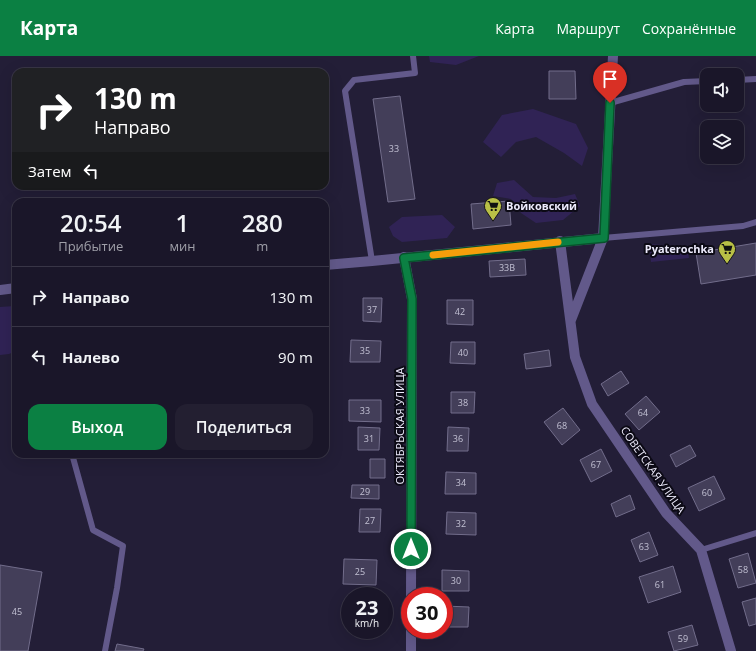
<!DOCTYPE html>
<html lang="ru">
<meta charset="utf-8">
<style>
body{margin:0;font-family:"Open Sans",sans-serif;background:#231f31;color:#f1f3f6;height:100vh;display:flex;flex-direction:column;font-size:15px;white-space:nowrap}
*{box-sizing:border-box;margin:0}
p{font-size:13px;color:#9f9fa8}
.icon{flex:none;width:22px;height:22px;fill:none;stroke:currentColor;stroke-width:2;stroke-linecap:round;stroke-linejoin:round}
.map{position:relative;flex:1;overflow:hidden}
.details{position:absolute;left:12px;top:142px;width:317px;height:260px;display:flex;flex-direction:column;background:#1a1629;border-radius:12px;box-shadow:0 4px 16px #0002,0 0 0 1px #383546}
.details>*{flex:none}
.hud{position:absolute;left:12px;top:12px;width:317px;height:122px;border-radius:12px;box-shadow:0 4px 16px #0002,0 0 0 1px #383546;background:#202124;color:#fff;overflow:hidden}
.buttons{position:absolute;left:700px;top:12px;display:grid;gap:8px}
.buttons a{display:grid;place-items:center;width:44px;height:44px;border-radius:8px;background:#1a1629;box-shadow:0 4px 16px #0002,0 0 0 1px #383546;font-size:20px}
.speed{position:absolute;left:341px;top:531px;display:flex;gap:8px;font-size:20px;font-weight:700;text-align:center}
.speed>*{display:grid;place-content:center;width:52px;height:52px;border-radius:50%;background:#1a1629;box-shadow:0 4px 16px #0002,0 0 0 1px #383546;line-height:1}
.speed small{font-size:10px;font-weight:400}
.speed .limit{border:6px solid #d22;background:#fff;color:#111}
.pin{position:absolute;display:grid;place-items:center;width:34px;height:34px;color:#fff;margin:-41px -17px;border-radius:50% 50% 50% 0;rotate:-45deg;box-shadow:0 0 4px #0007}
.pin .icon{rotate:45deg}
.me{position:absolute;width:44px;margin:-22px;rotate:0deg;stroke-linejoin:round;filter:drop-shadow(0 0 3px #0008)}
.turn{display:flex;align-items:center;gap:14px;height:84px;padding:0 16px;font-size:18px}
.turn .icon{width:52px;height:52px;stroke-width:2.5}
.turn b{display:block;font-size:28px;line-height:34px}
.then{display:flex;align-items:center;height:38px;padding:0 16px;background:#0003;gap:8px;font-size:15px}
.eta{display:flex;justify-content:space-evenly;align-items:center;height:68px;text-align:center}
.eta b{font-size:24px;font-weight:600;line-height:28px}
.cta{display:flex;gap:8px;margin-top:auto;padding:8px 16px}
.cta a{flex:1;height:46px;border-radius:12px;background:#0b8043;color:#fff;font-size:16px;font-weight:600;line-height:46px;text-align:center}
.cta a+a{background:#231f31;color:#f1f3f6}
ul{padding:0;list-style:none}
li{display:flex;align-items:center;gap:12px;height:60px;padding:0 16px;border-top:1px solid #383546}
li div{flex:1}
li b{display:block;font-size:15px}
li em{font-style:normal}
header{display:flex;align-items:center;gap:24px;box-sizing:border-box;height:56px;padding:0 20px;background:#0b8043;color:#fff}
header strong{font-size:19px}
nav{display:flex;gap:22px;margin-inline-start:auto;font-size:14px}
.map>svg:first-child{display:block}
.green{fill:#302355}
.building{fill:#433e59;stroke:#726d8b}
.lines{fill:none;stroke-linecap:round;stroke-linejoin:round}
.service{stroke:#62598a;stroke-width:6}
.minor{stroke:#62598a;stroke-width:10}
.route-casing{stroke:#07532c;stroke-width:10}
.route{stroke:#0b8043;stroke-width:7}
.slow{stroke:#f59e0b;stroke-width:7}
.labels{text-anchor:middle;stroke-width:4;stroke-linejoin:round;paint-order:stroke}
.number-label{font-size:9px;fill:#c2c0d3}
.poi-label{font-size:11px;font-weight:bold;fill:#edebfc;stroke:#0c0a15;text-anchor:start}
.street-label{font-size:11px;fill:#edebfc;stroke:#0c0a15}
</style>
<header>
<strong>Карта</strong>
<nav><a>Карта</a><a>Маршрут</a><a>Сохранённые</a></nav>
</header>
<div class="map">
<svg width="756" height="595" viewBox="0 0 756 595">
<rect width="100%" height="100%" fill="#231e37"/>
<path class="green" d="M429,0H479L456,9L430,6Z
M533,53L576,68L588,92L582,110L564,97L536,81L516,86L501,101L483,86L502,59Z
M514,124L533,141L556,142L575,138L580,150L563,164L536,167L521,157L511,143L493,140L497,127Z
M442,159L455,171L447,182L402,186L393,180L389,171L402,161Z
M649,188L687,191L689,202L651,206Z
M14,250L16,254V295L9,298L0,299V251Z"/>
<path class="building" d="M549,15H575L576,43H549Z
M400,40L415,143L388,146L373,43Z
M509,145L511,169L473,173L471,148Z
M756,187V219L701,228L696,197Z
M525,203L526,219L490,221L489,205Z
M363,242H382L381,266L363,265Z
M447,244H473V269L447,268Z
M351,284L381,285L380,306H350Z
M451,286H475V308L450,307Z
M549,294L551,310L526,313L524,298Z
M621,315L629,327L608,340L601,328Z
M451,336H475L474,357H451Z
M646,340L660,356L639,374L625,358Z
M349,344H381V366L349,365Z
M563,352L580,374L562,389L544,366Z
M358,371L380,372L379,394H358Z
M448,371L469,372L468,395H447Z
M690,389L696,400L676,411L670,399Z
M601,393L612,415L591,426L580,404Z
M370,403H385V422H370Z
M446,416L476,417V438H445Z
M714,420L725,443L699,455L688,432Z
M352,429H379V443L351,442Z
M630,439L635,453L616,461L611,448Z
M360,453H381L380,476H359Z
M447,456L476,457V479L446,478Z
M649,476L658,499L640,506L631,484Z
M748,497L756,527L738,532L729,503Z
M344,503L377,504L376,529L343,528Z
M0,509L42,516L28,595H0Z
M673,510L681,536L648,547L639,521Z
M442,514L469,515V535H442Z
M349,539L376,540H350V558H349Z
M756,542V568L749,570L742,546Z
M444,550L469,551L468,571H444Z
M692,569L698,589L674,595L668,576Z
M117,588L144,593L143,595H115Z"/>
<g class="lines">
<path class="service" d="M737,24L756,23
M610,47L684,26L707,25
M603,182L743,170L756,166
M372,205L345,35L354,24L415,17L413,0
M72,398L93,474L123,490L117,532L105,595
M701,494L756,477"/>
<path class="minor" d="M560,185L575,301L592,348L666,457L701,494L731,595
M404,201L412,243L411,540
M325,209L372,205L603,182
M0,234L16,232
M571,264L603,182L613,0
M411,595V574"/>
</g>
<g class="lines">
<defs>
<path id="route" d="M411,493L412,243L404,202L604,182L610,47"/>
</defs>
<use href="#route" class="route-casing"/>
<use href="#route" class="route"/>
<path class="slow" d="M433,199L558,186"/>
</g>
<defs>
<symbol id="supermarket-pin" viewBox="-11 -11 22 30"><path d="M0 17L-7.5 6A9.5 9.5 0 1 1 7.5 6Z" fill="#b9c046" stroke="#0c0a15"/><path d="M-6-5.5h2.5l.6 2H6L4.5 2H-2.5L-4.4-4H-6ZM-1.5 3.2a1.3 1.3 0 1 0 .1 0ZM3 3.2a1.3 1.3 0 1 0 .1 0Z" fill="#111"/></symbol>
</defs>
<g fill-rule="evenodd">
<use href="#supermarket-pin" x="483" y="140" width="20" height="27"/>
<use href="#supermarket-pin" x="717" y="183" width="20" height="27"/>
</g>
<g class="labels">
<g class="number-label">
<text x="394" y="96">33</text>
<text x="507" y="215">33В</text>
<text x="372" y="257">37</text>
<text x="460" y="259">42</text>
<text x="365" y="298">35</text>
<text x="463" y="300">40</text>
<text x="463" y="350">38</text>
<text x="365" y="358">33</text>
<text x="643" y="360">64</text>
<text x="562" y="373">68</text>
<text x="369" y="386">31</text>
<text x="458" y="386">36</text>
<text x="596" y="412">67</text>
<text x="461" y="430">34</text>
<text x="365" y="439">29</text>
<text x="707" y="440">60</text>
<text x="370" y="468">27</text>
<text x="461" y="471">32</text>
<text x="644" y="494">63</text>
<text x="743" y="517">58</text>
<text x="360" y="519">25</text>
<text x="456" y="528">30</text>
<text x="660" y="532">61</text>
<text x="17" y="559">45</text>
<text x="683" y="586">59</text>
</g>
<g class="poi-label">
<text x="506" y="154">Войковский</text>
<text x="714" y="197" text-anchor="end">Pyaterochka</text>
</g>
<g class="street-label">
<text transform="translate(400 370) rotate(-90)" y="4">ОКТЯБРЬСКАЯ УЛИЦА</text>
<text transform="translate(653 414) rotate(55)" y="4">СОВЕТСКАЯ УЛИЦА</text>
</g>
</g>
</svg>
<div class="buttons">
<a><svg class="icon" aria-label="sound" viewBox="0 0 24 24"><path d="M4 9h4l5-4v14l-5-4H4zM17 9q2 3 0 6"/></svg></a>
<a><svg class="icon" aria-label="layers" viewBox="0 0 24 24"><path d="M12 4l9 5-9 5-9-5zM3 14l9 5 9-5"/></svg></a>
</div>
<div class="speed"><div>23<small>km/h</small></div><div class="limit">30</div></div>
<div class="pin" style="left:610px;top:47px;background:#d93025"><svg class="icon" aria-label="arrive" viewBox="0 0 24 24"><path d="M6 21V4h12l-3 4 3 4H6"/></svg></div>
<svg class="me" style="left:411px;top:493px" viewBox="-20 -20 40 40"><circle r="17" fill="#0b8043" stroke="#fff" stroke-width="3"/><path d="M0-11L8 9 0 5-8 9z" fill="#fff"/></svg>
<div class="hud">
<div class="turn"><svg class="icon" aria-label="right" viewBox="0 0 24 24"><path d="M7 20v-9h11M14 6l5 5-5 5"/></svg><div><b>130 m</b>Направо</div></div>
<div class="then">Затем<svg class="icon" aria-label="left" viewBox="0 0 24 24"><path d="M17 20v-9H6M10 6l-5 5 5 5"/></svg></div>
</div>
<section class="details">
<div class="eta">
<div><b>20:54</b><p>Прибытие</p></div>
<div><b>1</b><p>мин</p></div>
<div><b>280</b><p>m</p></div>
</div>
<ul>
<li><svg class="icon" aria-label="right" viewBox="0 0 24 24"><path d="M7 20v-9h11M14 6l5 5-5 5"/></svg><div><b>Направо</b></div><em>130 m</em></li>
<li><svg class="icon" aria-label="left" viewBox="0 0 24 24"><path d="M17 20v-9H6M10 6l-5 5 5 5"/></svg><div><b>Налево</b></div><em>90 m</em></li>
</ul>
<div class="cta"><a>Выход</a><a>Поделиться</a></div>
</section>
</div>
